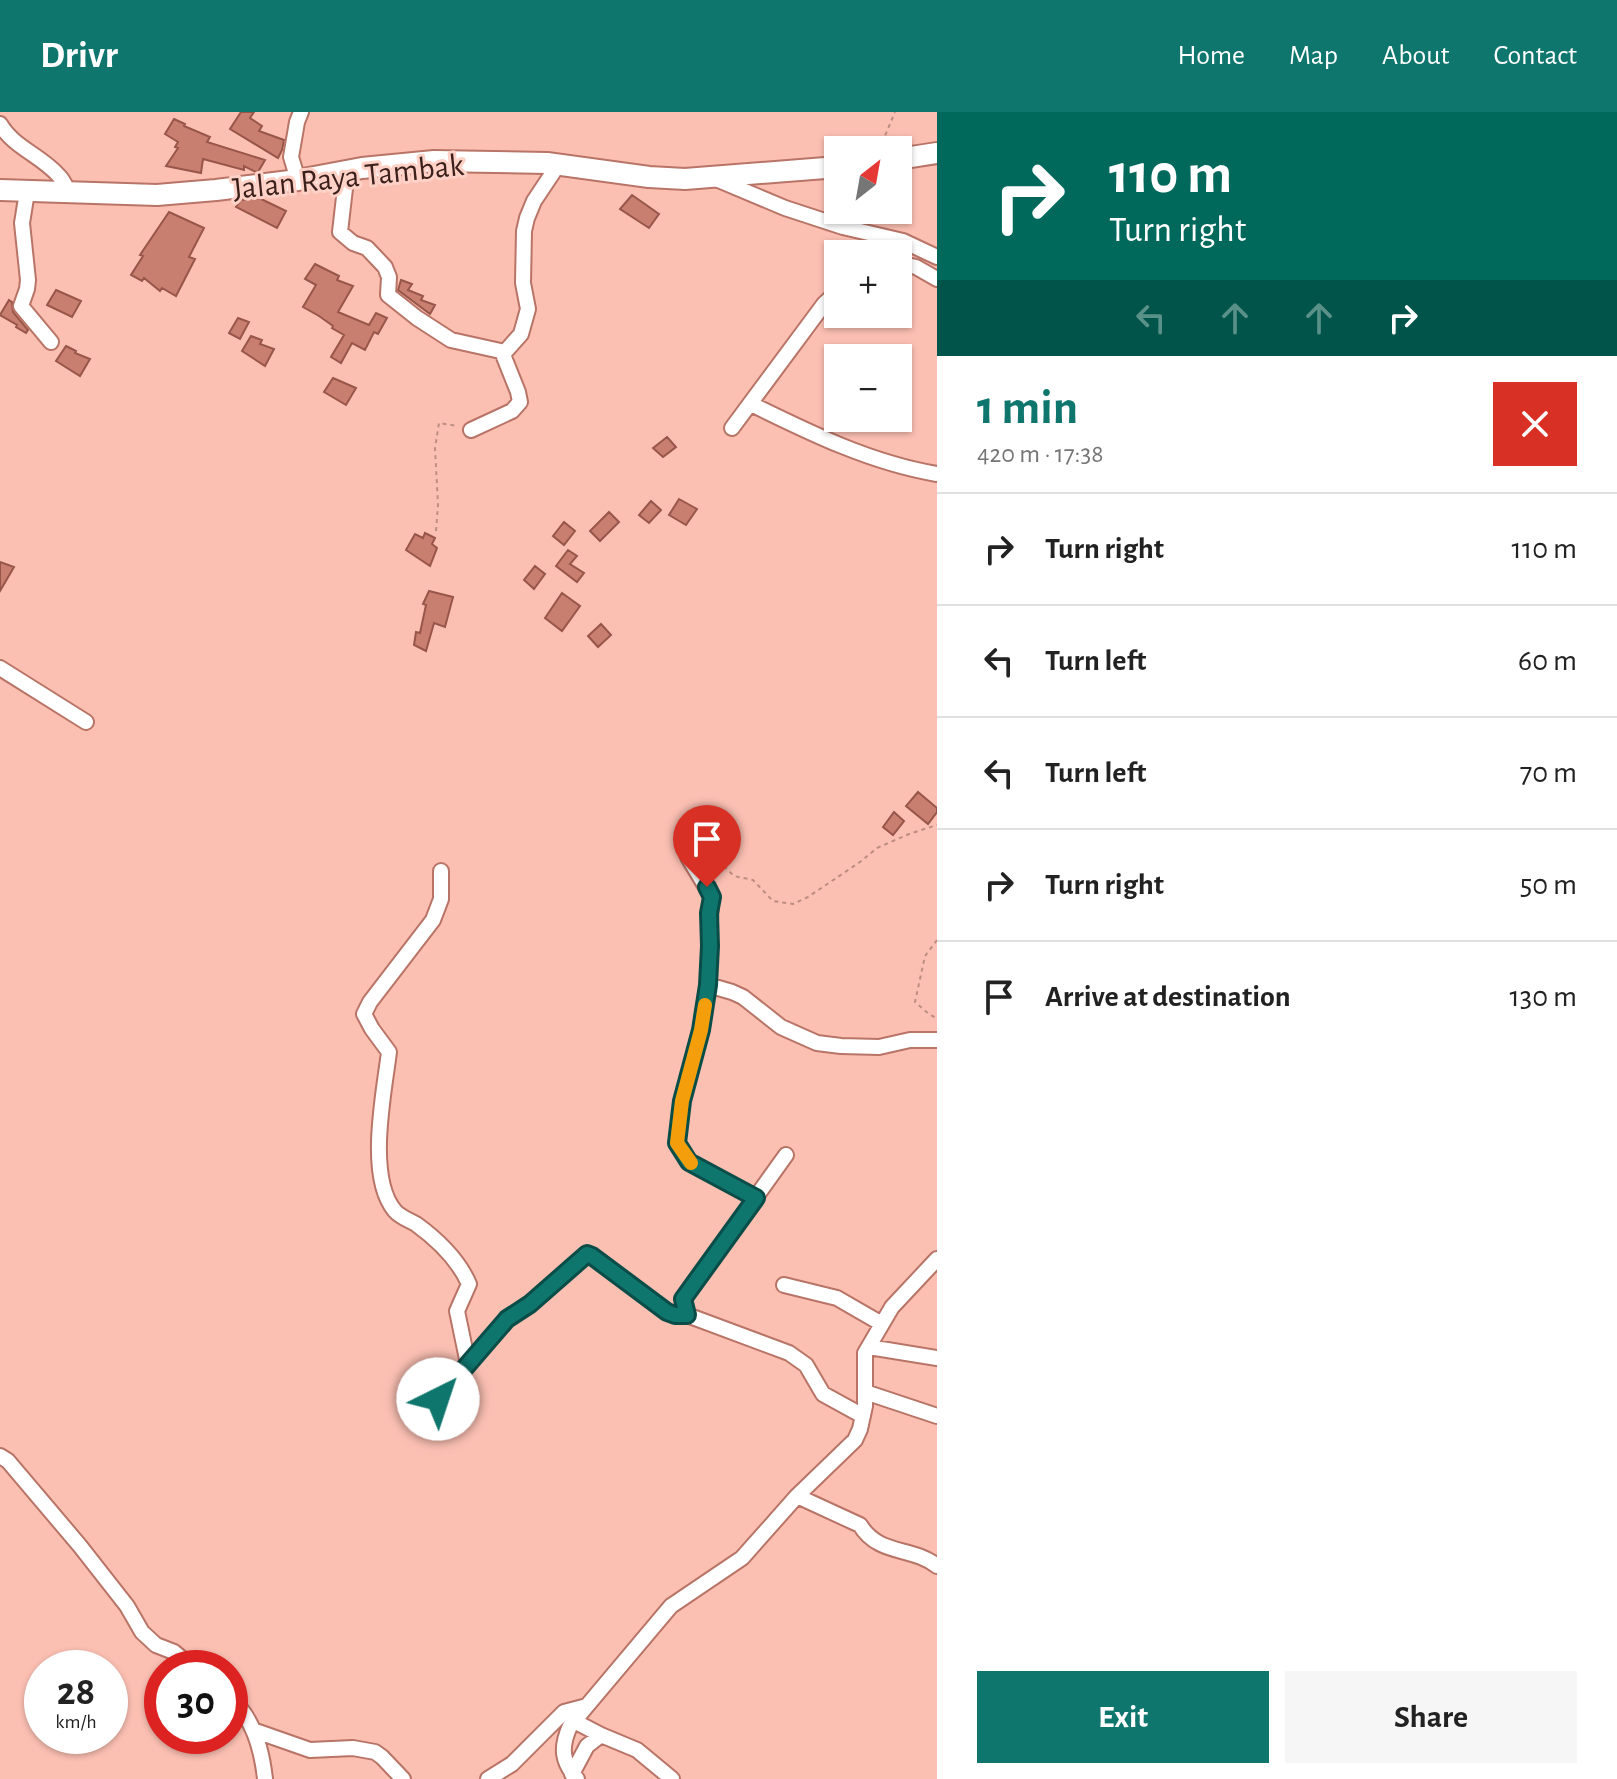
<!DOCTYPE html>
<meta charset="utf-8">
<style>
body{margin:0;font-family:"Alegreya Sans",sans-serif;background:#f6f6f6;color:#222;height:100vh;display:flex;flex-direction:column;font-size:30px;white-space:nowrap}
*{box-sizing:border-box;margin:0}
p{font-size:26px;color:#767676}
.icon{flex:none;width:44px;height:44px;fill:none;stroke:currentColor;stroke-width:2;stroke-linecap:round;stroke-linejoin:round}
.map{position:relative;flex:1;overflow:hidden}
.panel{display:flex;flex-direction:column;background:#fff;width:680px}
.panel>*{flex:none}
.hud{background:#00695c;color:#fff;overflow:hidden}
.needle{width:52px;rotate:31deg}
.controls{position:absolute;left:824px;top:24px;display:grid;gap:16px}
.controls a{display:grid;place-items:center;width:88px;height:88px;border-radius:0px;background:#fff;box-shadow:0 2px 6px #0004;font-size:40px}
.speed{position:absolute;left:24px;top:1538px;display:flex;gap:16px;font-size:40px;font-weight:700;text-align:center}
.speed>*{display:grid;place-content:center;width:104px;height:104px;border-radius:50%;background:#fff;box-shadow:0 2px 6px #0004;line-height:1}
.speed small{font-size:20px;font-weight:400}
.speed .limit{border:12px solid #d22;background:#fff;color:#111}
.pin{position:absolute;display:grid;place-items:center;width:68px;height:68px;color:#fff;margin:-82px -34px;border-radius:50% 50% 50% 0;rotate:-45deg;box-shadow:0 0 8px #0007}
.pin .icon{rotate:45deg}
.me{position:absolute;width:88px;margin:-44px;rotate:41deg;stroke-linejoin:round;filter:drop-shadow(0 0 6px #0008)}
.turn{display:flex;align-items:center;gap:28px;height:168px;padding:0 40px;font-size:36px}
.turn .icon{width:104px;height:104px;stroke-width:2.5}
.turn b{display:block;font-size:56px;line-height:68px}
.lanes{display:flex;align-items:center;height:76px;padding:0 40px;background:#0003;justify-content:center;gap:40px;direction:ltr}
.lanes .off{opacity:.35}
.round{display:grid;place-items:center;flex:none;width:84px;height:84px;border-radius:0px;background:#f6f6f6}
.head{display:flex;align-items:center;justify-content:space-between;height:136px;padding:0 40px}
h1{font-size:48px;font-weight:600;line-height:60px;color:#0f766e}
.action{display:flex;gap:16px;margin-top:auto;padding:16px 40px}
.action a{flex:1;height:92px;border-radius:0px;background:#0f766e;color:#fff;font-size:32px;font-weight:600;line-height:92px;text-align:center}
.action a+a{background:#f6f6f6;color:#222}
ul{padding:0;list-style:none}
li{display:flex;align-items:center;gap:24px;height:112px;padding:0 40px;border-top:2px solid #e0e0e0}
li div{flex:1}
li b{display:block;font-size:30px}
li em{font-style:normal}
header{display:flex;align-items:center;gap:48px;box-sizing:border-box;height:112px;padding:0 40px;background:#0f766e;color:#fff}
header strong{font-size:38px}
nav{display:flex;gap:44px;margin-inline-start:auto;font-size:28px}
main{display:flex;flex:1;min-height:0}
.map>svg:first-child{display:block}
.building{fill:#c97f70;stroke:#975649;stroke-width:2}
.lines{fill:none;stroke-linecap:round;stroke-linejoin:round}
.street-casing{stroke:#b87466;stroke-width:18}
.secondary-casing{stroke:#b87466;stroke-width:24}
.path{stroke:#be8d82;stroke-width:2;stroke-dasharray:4 4;stroke-linecap:butt}
.street{stroke:#fff;stroke-width:14}
.secondary{stroke:#fff;stroke-width:20}
.route-casing{stroke:#0a4d48;stroke-width:20}
.route{stroke:#0f766e;stroke-width:14}
.slow{stroke:#f59e0b;stroke-width:14}
.labels{text-anchor:middle;stroke-width:6;stroke-linejoin:round;paint-order:stroke}
.street-label{font-size:32px;fill:#3c201b;stroke:#ffd1c7}
</style>
<header>
<strong>Drivr</strong>
<nav><a>Home</a><a>Map</a><a>About</a><a>Contact</a></nav>
</header>
<main>
<div class="map">
<svg width="937" height="1667" viewBox="0 0 937 1667">
<rect width="100%" height="100%" fill="#fcc0b3"/>
<path class="building" d="M241,0H254L250,6L262,14L259,19L284,28L282,38L278,46L230,17Z
M174,7L185,12L184,14L210,25L207,30L265,48L258,60H256L244,54V58L203,47L201,61L166,54L178,36L175,35L178,30L165,22Z
M632,83L659,102L649,116L620,97Z
M259,86L286,99L277,116L236,95L241,88Z
M169,100L204,116L189,145L195,147L176,184L162,176L160,179L144,166L142,169L131,163L143,144L140,143Z
M315,152L339,164L337,168L353,174L338,200L369,213L376,201L387,206L378,222L374,220L365,238L352,231L341,251L331,245L344,223L332,216L333,214L319,204L303,195L316,173L305,167Z
M401,168L412,172L408,178L423,184L421,188L435,193L430,202L398,178Z
M56,178L81,189L72,205L47,193Z
M9,188L12,190L13,200L28,218L26,221L16,215L17,213L0,203Z
M238,206L249,210L240,227L229,221Z
M251,224L262,228L260,232L274,237L265,254L242,239Z
M66,234L76,239L75,241L90,247L80,264L56,249Z
M333,266L356,276L346,293L324,280Z
M667,325L676,335L663,345L653,336Z
M679,387L697,397L686,413L669,403Z
M651,389L661,398L649,411L639,403Z
M609,400L619,410L600,429L590,419Z
M564,410L575,419L564,433L553,424Z
M425,421L435,426L432,432L437,436L430,454L406,438L415,422L423,426Z
M568,438L577,444L570,452L584,461L577,470L556,454Z
M0,450L14,455L0,479Z
M535,454L545,462L534,477L524,468Z
M429,479L453,485L445,515L434,511L426,539L414,533L416,520L420,521L426,493L423,492Z
M562,481L580,494L562,519L545,506Z
M601,512L611,523L598,535L588,524Z
M918,680L937,696V700L928,712L906,694Z
M894,700L904,709L893,723L883,715Z"/>
<g class="lines">
<defs>
<path id="street" d="M0,12C13,35 42,44 59,64C64,69 66,75 69,81
M347,59L340,120L353,131L367,136L385,155L389,165L388,183L417,206L451,228L505,240
M716,67L785,96L843,115L903,129L937,145
M298,68L291,45L297,10L301,0
M27,80L22,111L28,168L27,177L21,194L51,230
M898,151L916,155L937,167
M751,292C810,321 871,351 937,362
M732,316L824,192L838,179
M471,318L512,299L520,290L518,280L504,245L505,240L521,222L528,197L523,171L524,119L527,106L534,89L558,53
M0,556L86,610
M688,745L712,785C708,814 710,844 708,873L732,880L743,885L781,915L817,931L841,934L879,935L910,928H937
M441,759V787L433,808L370,890L364,902L372,917L389,940C384,981 366,1065 395,1099C400,1105 409,1108 416,1112C438,1128 458,1147 469,1172L457,1199L468,1252
M708,873L701,918L682,989L677,1031L689,1050L756,1086
M784,1173L837,1186L882,1212
M687,1203L683,1187L786,1043
M869,1235L937,1246
M865,1280L937,1304
M438,1287L507,1207L530,1192L587,1142L592,1144L667,1200L687,1203L789,1241L806,1253L823,1282L863,1304
M0,1344L8,1349L80,1434L127,1494L142,1520L156,1533L174,1540L193,1556
M797,1384L860,1413C879,1444 912,1434 937,1454
M230,1586C253,1605 262,1639 265,1667
M574,1609L601,1623L637,1638L672,1667
M253,1618L310,1638L353,1636L375,1640L382,1645L403,1667
M572,1662L587,1634L601,1623
M488,1667L512,1652L564,1600L587,1594
M577,1667C562,1650 560,1636 570,1614L671,1494L742,1446L797,1384L855,1328L860,1317L865,1294V1241L892,1195L937,1147"/>
<path id="secondary" d="M898,47L937,41
M0,78L157,83L216,78L298,68L362,56L434,49L547,51L649,65L685,67L838,55"/>
</defs>
<use href="#street" class="street-casing"/>
<use href="#secondary" class="secondary-casing"/>
<path class="path" d="M879,38L895,0
M436,419L438,393L435,336L439,311L458,314
M704,741L719,749L734,764L753,768L773,789L793,792L808,785L860,750L877,736L909,722L937,713
M937,828L925,844L915,890L930,903L937,906"/>
<use href="#street" class="street"/>
<use href="#secondary" class="secondary"/>
</g>
<g class="lines">
<defs>
<path id="route" d="M438,1287L507,1207L530,1192L587,1142L592,1144L667,1200L675,1203H687L683,1187L756,1086L689,1050L677,1031L682,989L701,918L708,873L710,834L709,801L712,785L707,775"/>
</defs>
<use href="#route" class="route-casing"/>
<use href="#route" class="route"/>
<path class="slow" d="M691,1051L677,1031L682,989L701,918L705,893"/>
</g>
<g class="labels">
<g class="street-label">
<text transform="translate(348 64) rotate(-6)" y="11">Jalan Raya Tambak</text>
</g>
</g>
</svg>
<div class="controls">
<a><svg class="needle" viewBox="-14 -14 28 28"><path d="M0-13l5 13h-10z" fill="#e53935"/><path d="M0 13l5-13h-10z" fill="#767676"/></svg></a>
<a>+</a>
<a>−</a>
</div>
<div class="speed"><div>28<small>km/h</small></div><div class="limit">30</div></div>
<div class="pin" style="left:707px;top:775px;background:#d93025"><svg class="icon" aria-label="arrive" viewBox="0 0 24 24"><path d="M6 21V4h12l-3 4 3 4H6"/></svg></div>
<svg class="me" style="left:438px;top:1287px" viewBox="-20 -20 40 40"><circle r="19" fill="#fff"/><path d="M0-13L10 11 0 6-10 11z" fill="#0f766e"/></svg>
</div>
<section class="panel">
<div class="hud">
<div class="turn"><svg class="icon" aria-label="right" viewBox="0 0 24 24"><path d="M7 20v-9h11M14 6l5 5-5 5"/></svg><div><b>110 m</b>Turn right</div></div>
<div class="lanes"><svg class="icon off" aria-label="left" viewBox="0 0 24 24"><path d="M17 20v-9H6M10 6l-5 5 5 5"/></svg><svg class="icon off" aria-label="ahead" viewBox="0 0 24 24"><path d="M12 20V5M6 11l6-6 6 6"/></svg><svg class="icon off" aria-label="ahead" viewBox="0 0 24 24"><path d="M12 20V5M6 11l6-6 6 6"/></svg><svg class="icon" aria-label="right" viewBox="0 0 24 24"><path d="M7 20v-9h11M14 6l5 5-5 5"/></svg></div>
</div>
<div class="head"><div><h1>1 min</h1><p>420 m · 17:38</p></div><a class="round" style="background:#d93025;color:#fff"><svg class="icon" aria-label="close" viewBox="0 0 24 24"><path d="M6 6l12 12M18 6L6 18"/></svg></a></div>
<ul>
<li><svg class="icon" aria-label="right" viewBox="0 0 24 24"><path d="M7 20v-9h11M14 6l5 5-5 5"/></svg><div><b>Turn right</b></div><em>110 m</em></li>
<li><svg class="icon" aria-label="left" viewBox="0 0 24 24"><path d="M17 20v-9H6M10 6l-5 5 5 5"/></svg><div><b>Turn left</b></div><em>60 m</em></li>
<li><svg class="icon" aria-label="left" viewBox="0 0 24 24"><path d="M17 20v-9H6M10 6l-5 5 5 5"/></svg><div><b>Turn left</b></div><em>70 m</em></li>
<li><svg class="icon" aria-label="right" viewBox="0 0 24 24"><path d="M7 20v-9h11M14 6l5 5-5 5"/></svg><div><b>Turn right</b></div><em>50 m</em></li>
<li><svg class="icon" aria-label="arrive" viewBox="0 0 24 24"><path d="M6 21V4h12l-3 4 3 4H6"/></svg><div><b>Arrive at destination</b></div><em>130 m</em></li>
</ul>
<div class="action"><a>Exit</a><a>Share</a></div>
</section>
</main>
